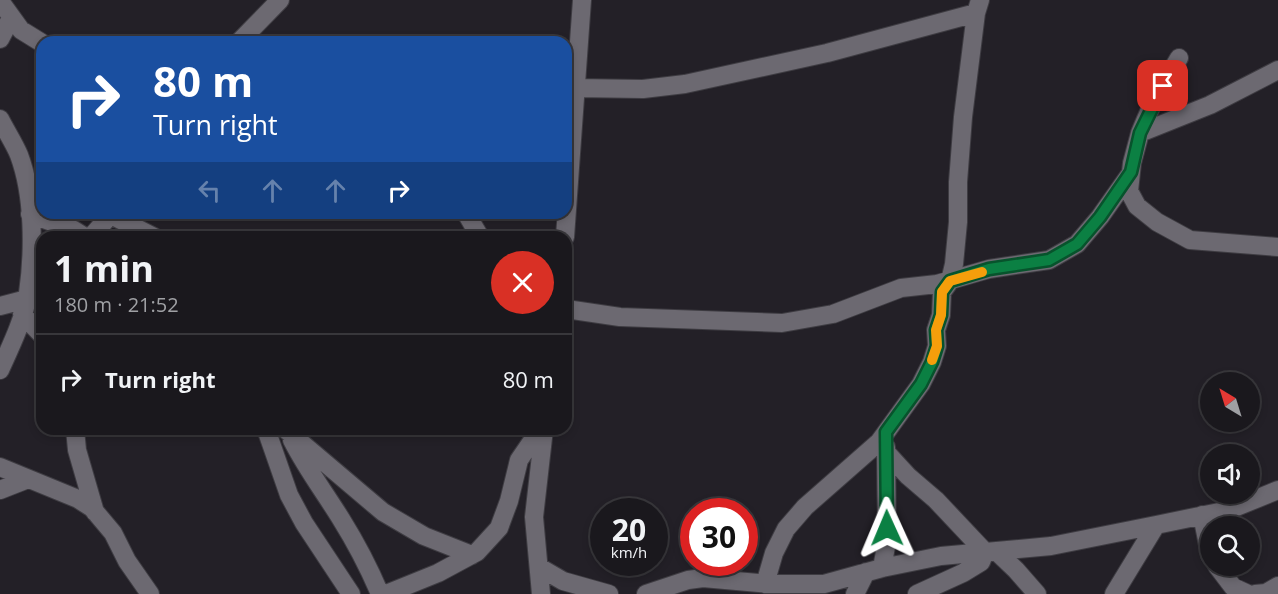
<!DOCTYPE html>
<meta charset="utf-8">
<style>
body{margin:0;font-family:"Open Sans",sans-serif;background:#27252a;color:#f1f3f6;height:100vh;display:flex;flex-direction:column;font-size:22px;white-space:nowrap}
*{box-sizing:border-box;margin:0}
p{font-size:20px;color:#9fa0a4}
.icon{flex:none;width:33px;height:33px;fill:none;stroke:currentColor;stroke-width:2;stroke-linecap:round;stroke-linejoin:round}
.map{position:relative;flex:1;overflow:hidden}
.details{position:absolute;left:36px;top:231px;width:536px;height:204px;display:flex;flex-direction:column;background:#1a181d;border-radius:18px;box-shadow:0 3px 9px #0003,0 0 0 2px #38373b}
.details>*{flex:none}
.banner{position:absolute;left:36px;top:36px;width:536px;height:183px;border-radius:18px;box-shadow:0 3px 9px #0003,0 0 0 2px #38373b;background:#1a4fa0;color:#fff;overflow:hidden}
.needle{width:39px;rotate:322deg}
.tools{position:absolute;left:1200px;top:372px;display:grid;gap:12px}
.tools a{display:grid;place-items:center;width:60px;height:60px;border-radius:50%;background:#1a181d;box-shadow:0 3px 9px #0003,0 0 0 2px #38373b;font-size:30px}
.speed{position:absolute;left:590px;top:498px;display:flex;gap:12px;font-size:30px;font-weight:700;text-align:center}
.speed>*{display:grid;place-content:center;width:78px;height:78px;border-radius:50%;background:#1a181d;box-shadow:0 3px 9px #0003,0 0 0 2px #38373b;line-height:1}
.speed small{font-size:15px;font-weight:400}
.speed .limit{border:9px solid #d22;background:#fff;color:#111}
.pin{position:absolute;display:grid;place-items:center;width:51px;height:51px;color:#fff;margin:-26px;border-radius:12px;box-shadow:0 3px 9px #0006}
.me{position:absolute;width:66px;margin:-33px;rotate:359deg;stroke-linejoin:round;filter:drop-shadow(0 0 4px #0008)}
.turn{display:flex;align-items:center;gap:21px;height:126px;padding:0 18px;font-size:27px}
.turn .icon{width:78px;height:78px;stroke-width:2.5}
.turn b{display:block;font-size:42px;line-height:51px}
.lanes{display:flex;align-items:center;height:57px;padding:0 18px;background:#0003;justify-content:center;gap:30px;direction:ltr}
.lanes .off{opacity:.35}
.round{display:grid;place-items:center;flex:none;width:63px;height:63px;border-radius:32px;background:#27252a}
.summary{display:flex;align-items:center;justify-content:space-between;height:102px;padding:0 18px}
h1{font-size:36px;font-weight:700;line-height:45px}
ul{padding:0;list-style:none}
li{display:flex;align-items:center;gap:18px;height:90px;padding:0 18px;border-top:2px solid #38373b}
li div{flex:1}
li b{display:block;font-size:22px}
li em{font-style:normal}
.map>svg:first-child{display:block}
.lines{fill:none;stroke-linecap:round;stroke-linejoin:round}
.minor-casing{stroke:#3e3c42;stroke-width:20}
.minor{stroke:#6c6971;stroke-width:18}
.route-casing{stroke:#07532c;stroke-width:15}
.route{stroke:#0b8043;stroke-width:10}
.slow{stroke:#f59e0b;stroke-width:10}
</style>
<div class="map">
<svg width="1278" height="594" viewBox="0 0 1278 594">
<rect width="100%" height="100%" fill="#232027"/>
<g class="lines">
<defs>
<path id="minor" d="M0,1L21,30L42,43
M0,39L11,18
M239,42L280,0
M1179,58L1154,100L1140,133L1132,163L1129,191L1137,206L1157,222L1190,240L1278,247
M576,88L643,89L685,84L827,53L976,13
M0,119C6,131 14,143 19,155C34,195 34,251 28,293C25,317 10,348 0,370
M1140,133L1210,105L1278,70
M466,213L480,237
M30,214L74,230L85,237
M111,215L154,237
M91,237L112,213
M565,237L582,0
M0,306L27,299
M566,309L620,317L782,323L833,314L901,288L937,284L989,269L1049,260L1077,244L1100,217L1131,173
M22,314L42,335
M75,429L77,450L95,512
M266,429L289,495L304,523L351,594
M285,429L383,512L424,536L472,555
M292,440C306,468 325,493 341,519C356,543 369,568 380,594
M886,452L908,476L936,500L985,552L981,562L963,573L917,594
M0,467L78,499L92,508L113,533L127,561L150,594
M0,490L28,479
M1202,515L1210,555
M996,551L1016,570L1037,594
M1217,566L1233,587L1248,594
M539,567L563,581L609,594
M882,568L887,541L886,447
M765,584L774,553L786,529L805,507L879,442L921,384L932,362L937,346L936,330L941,315L942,292L950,281L954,264L958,222V182L963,117L976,13L980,0
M386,594L438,573L477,552L499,528L509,501L519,460L532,441L542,429
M541,594L534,517L544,429
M646,594L688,580L703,578L770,584H824L882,568L941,556L1051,546L1156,525L1229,510L1278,490
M855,594L866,572
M1114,594L1156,525
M1255,594L1266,593L1278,586"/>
</defs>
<use href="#minor" class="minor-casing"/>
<use href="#minor" class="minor"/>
</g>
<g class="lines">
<defs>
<path id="route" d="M887,528L886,432L921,384L932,362L937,346L936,330L941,315L942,292L950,281L989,269L1049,260L1077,244L1100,217L1131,172L1140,133L1163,86"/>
</defs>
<use href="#route" class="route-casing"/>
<use href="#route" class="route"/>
<path class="slow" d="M932,360L937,346L936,330L941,315L942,292L950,281L982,272"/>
</g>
</svg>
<div class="tools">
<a><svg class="needle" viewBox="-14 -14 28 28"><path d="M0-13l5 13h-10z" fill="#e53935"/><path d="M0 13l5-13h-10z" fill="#9fa0a4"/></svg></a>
<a><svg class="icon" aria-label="sound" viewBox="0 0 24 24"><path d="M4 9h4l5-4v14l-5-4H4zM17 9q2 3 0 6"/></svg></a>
<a><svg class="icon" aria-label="search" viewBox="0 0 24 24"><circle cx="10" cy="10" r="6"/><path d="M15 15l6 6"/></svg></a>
</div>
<div class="speed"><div>20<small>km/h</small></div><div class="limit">30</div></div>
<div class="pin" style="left:1163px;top:86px;background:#d93025"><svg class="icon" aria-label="arrive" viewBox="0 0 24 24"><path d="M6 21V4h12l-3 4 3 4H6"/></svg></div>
<svg class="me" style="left:887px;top:528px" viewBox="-20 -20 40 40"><path d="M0-17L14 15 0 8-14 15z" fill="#0b8043" stroke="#fff" stroke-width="4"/></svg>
<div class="banner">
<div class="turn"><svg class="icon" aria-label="right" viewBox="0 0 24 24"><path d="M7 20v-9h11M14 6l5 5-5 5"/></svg><div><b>80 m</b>Turn right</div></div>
<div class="lanes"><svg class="icon off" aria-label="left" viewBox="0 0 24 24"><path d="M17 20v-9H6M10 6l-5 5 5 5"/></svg><svg class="icon off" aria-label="ahead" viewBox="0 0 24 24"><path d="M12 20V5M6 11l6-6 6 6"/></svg><svg class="icon off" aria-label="ahead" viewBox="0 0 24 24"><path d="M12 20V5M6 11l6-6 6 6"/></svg><svg class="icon" aria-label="right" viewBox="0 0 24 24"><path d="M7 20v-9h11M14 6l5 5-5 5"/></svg></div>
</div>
<section class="details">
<div class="summary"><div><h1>1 min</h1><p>180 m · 21:52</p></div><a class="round" style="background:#d93025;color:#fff"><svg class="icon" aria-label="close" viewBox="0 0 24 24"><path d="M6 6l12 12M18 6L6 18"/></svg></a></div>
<ul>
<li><svg class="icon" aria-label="right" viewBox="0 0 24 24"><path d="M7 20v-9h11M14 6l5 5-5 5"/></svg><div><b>Turn right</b></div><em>80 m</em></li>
</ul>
</section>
</div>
